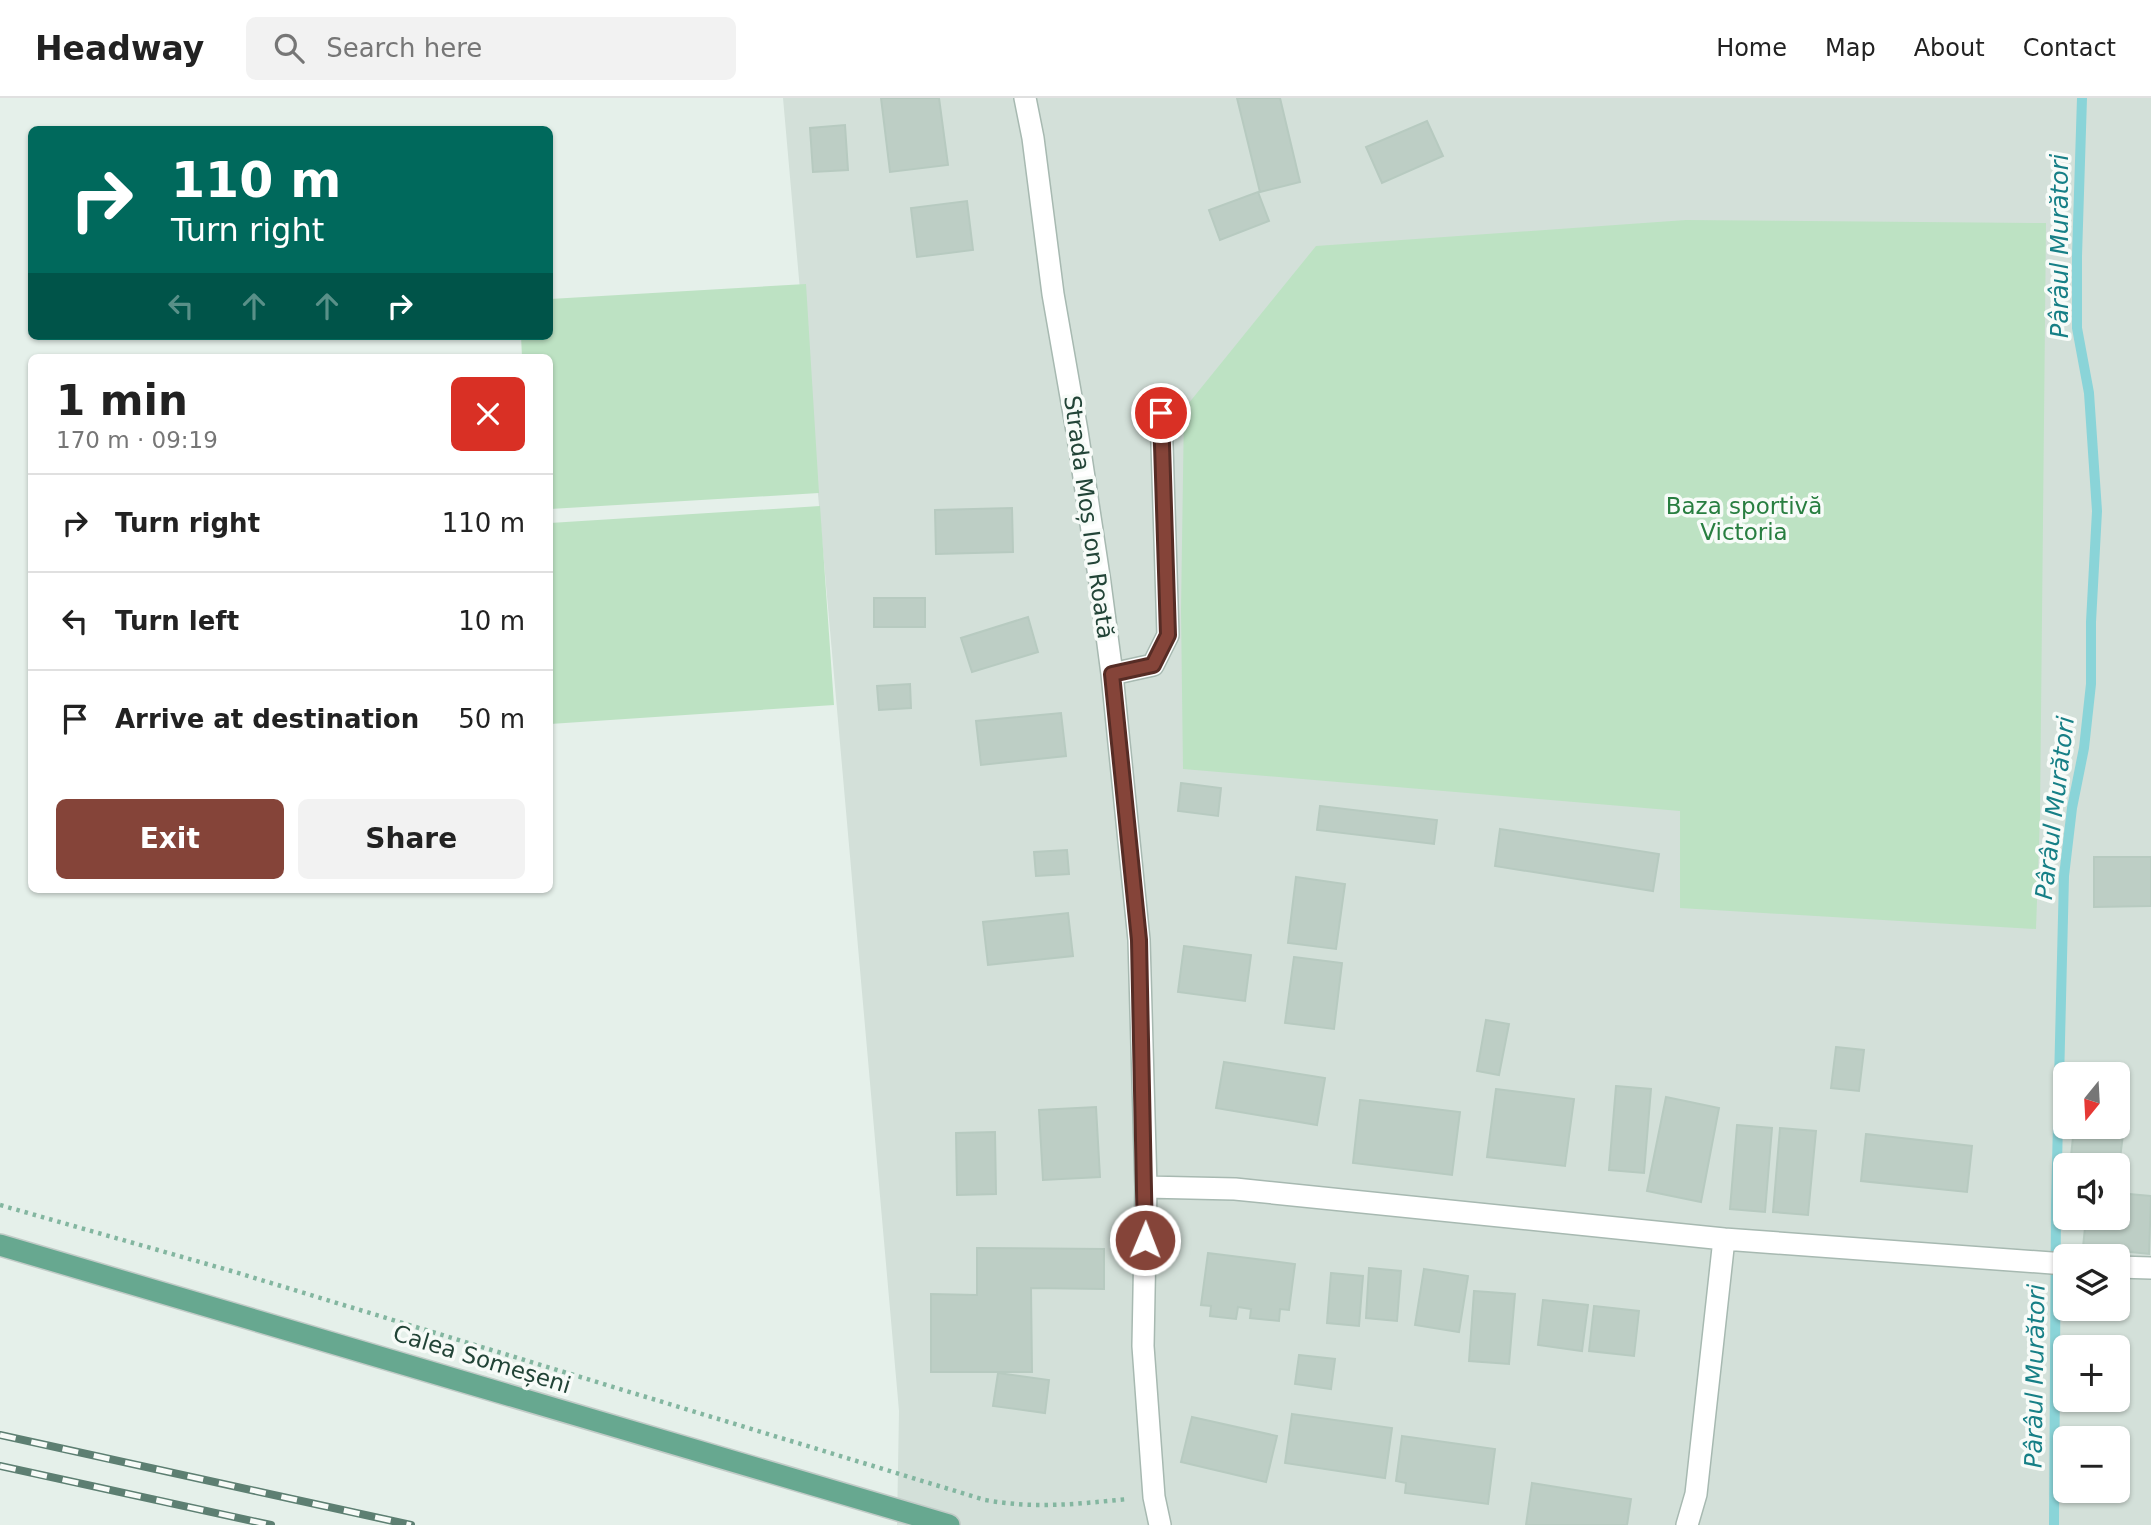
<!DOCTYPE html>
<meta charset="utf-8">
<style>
body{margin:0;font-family:"DejaVu Sans",sans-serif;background:#f2f2f2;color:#222;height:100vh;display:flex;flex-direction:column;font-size:26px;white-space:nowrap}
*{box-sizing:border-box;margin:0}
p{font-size:23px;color:#767676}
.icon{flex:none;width:38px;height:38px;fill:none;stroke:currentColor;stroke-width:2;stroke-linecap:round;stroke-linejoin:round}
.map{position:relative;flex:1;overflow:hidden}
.side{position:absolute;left:28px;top:256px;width:525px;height:539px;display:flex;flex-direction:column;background:#fff;border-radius:10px;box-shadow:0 2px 5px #0004}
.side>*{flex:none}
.banner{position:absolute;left:28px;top:28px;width:525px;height:214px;border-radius:10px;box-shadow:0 2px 5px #0004;background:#00695c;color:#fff;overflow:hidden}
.needle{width:46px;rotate:198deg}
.fabs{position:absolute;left:2053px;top:964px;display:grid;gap:14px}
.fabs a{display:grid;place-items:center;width:77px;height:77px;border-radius:10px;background:#fff;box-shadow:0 2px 5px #0004;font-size:35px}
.pin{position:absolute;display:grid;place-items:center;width:60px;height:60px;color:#fff;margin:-30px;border:4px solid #fff;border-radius:50%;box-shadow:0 2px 7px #0007}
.me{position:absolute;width:77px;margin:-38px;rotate:1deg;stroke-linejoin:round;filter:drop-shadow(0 0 5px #0008)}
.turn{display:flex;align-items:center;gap:24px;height:147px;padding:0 28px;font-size:32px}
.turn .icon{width:91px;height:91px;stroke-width:2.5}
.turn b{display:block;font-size:49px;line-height:60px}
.lanes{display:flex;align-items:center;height:66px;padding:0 28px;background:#0003;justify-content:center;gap:35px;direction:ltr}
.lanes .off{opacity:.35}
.round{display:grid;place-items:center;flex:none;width:74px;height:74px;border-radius:10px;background:#f2f2f2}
.summary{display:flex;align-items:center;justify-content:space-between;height:119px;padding:0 28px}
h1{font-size:42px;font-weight:700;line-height:52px}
.action{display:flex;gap:14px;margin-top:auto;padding:14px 28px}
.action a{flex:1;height:80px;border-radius:10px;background:#854439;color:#fff;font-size:28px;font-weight:700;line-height:80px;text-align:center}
.action a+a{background:#f2f2f2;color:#222}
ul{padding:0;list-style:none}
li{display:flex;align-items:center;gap:21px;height:98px;padding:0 28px;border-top:2px solid #e0e0e0}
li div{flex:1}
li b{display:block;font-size:26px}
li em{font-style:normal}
header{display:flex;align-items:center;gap:42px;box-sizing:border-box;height:98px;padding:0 35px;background:#fff;border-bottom:2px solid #e0e0e0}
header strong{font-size:33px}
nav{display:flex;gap:38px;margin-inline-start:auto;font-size:24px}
.search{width:490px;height:63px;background:#f2f2f2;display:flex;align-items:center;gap:18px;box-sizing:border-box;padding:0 24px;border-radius:10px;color:#767676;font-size:26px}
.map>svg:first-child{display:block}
.built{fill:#d3e0d9;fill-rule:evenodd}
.green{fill:#bde2c3}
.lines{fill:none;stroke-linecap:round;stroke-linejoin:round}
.stream{stroke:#8ad4d8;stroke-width:10}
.building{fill:#bdcec5;stroke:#b7cac0;stroke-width:2}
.minor-casing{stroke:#a7b9b1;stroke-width:24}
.major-casing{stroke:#c1cbc7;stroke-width:24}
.path{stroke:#83b6a0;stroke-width:4.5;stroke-dasharray:3.5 5;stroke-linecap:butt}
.minor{stroke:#fff;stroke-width:21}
.major{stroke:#67a890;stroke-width:21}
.rail-casing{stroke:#5d7f72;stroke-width:8}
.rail{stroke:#f7fbf8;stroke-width:5;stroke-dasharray:16;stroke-linecap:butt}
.route-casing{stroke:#562c25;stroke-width:18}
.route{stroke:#854439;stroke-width:12}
.labels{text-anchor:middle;stroke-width:7;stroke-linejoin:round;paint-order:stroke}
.park-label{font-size:23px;fill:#287e40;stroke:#f7fbf8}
.street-label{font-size:23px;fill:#224437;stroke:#f7fbf8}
.water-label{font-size:24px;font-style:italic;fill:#167f86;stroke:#f7fbf8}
</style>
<header>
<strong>Headway</strong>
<div class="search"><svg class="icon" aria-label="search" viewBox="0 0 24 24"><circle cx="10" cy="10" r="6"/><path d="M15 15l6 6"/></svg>Search here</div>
<nav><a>Home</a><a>Map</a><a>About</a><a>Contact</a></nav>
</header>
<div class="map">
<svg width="2151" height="1427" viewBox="0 0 2151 1427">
<rect width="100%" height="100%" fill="#e5f0ea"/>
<path class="built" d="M783,0H2151V1427H897L899,1313ZM2065,976H2118V1029H2065ZM2065,1068H2118V1120H2065ZM2065,1158H2118V1211H2065ZM2065,1250H2118V1302H2065ZM2065,1340H2118V1393H2065Z"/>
<path class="green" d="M1686,122L2046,125L2040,717L2036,831L1680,810V713L1183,671L1181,513L1184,311L1316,148Z
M806,186L819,395L550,411V259H522L521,238H550V201Z
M820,408L834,607L550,626V425Z"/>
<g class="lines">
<path class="stream" d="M2054,1427L2056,1107L2064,778L2072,710L2084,650L2091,586V524L2097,413L2089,295L2077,230V158L2082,0"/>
</g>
<path class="building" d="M881,0H939L948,67L890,74Z
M1237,0H1280L1300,84L1260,94Z
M1427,23L1443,58L1382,85L1366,49Z
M845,27L848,72L813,74L810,30Z
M1258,94L1269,123L1220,142L1209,112Z
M967,103L973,152L917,159L911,110Z
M1012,410L1013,454L936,456L935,412Z
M874,500H925V529H874Z
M1028,519L1038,554L972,574L961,540Z
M910,586L911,610L879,612L877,588Z
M1061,615L1066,658L981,667L976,623Z
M1181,685L1221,690L1218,718L1178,713Z
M1320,708L1437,722L1434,746L1317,732Z
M1500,731L1659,756L1653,793L1495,768Z
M1067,752L1069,776L1036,778L1034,754Z
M2094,759H2151V808L2094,809Z
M1296,779L1345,786L1336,851L1288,845Z
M1068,815L1073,858L988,867L983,824Z
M1184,848L1251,857L1245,903L1178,894Z
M1294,859L1342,865L1334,931L1285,925Z
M1486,922L1509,926L1499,977L1477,973Z
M1836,949L1864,952L1859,993L1831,990Z
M1224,964L1325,980L1317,1027L1216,1010Z
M1616,988L1651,991L1644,1075L1609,1072Z
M1496,991L1574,1001L1565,1068L1487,1059Z
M1666,999L1719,1010L1701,1104L1647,1093Z
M1360,1002L1460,1014L1452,1077L1353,1065Z
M1096,1009L1100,1079L1043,1082L1039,1012Z
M2118,1010L2126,1012L2118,1077V1068H2070L2074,1029H2118Z
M1737,1027L1772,1030L1765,1114L1730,1111Z
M1780,1030L1816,1033L1808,1117L1773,1114Z
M995,1034L996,1096L957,1097L956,1035Z
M1866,1036L1972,1048L1967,1094L1861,1083Z
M2118,1095L2151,1098L2149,1156L2083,1149L2086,1120H2118Z
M977,1150L1104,1151V1191L1031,1190L1032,1274H931V1196L977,1197Z
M1208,1155L1295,1166L1289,1212L1280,1211L1279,1223L1250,1220L1251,1211L1238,1209L1236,1221L1210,1218L1211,1208L1201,1207Z
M1369,1170L1401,1173L1397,1223L1366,1220Z
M1424,1171L1468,1178L1459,1234L1415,1227Z
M1331,1175L1363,1178L1359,1228L1327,1225Z
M1474,1193L1515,1196L1509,1266L1469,1263Z
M1543,1202L1588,1207L1582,1253L1538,1247Z
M1594,1208L1639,1213L1634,1258L1589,1253Z
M1299,1257L1335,1261L1331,1291L1295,1286Z
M998,1275L1049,1282L1045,1315L993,1308Z
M1292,1316L1392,1330L1385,1380L1285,1365Z
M1192,1319L1277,1338L1266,1384L1181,1364Z
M1402,1338L1495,1351L1488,1406L1405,1395L1406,1385L1396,1383Z
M1532,1385L1631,1401L1627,1427H1526Z"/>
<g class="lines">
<defs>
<path id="minor" d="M1025,0L1033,40L1053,196L1077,333L1100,485L1112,576L1139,842L1146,1089L1143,1248L1154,1399L1160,1427
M1112,576L1153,567L1168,537L1161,315
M1146,1089L1235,1091L1724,1141L2065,1166
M2118,1169L2151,1170
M1687,1427L1696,1396L1724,1141"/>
<path id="major" d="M0,1147L949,1427"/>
</defs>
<use href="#minor" class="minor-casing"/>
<use href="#major" class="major-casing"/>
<path class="path" d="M0,1107L235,1174L985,1402C1036,1411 1077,1406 1128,1401"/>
<use href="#minor" class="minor"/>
<use href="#major" class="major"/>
<defs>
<path id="rail" d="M0,1337L411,1427
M0,1368L271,1427"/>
</defs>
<use href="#rail" class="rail-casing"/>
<use href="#rail" class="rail"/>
</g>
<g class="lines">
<defs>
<path id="route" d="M1145,1142L1139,842L1112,576L1153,567L1168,537L1161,315"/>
</defs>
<use href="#route" class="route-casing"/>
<use href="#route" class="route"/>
</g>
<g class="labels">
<g class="park-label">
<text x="1744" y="416">Baza sportivă<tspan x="1744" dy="26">Victoria</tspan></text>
</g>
<g class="street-label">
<text transform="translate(1089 419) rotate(82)" y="8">Strada Moș Ion Roată</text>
<text transform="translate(482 1261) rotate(17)" y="8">Calea Someșeni</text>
</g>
<g class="water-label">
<text transform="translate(2060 148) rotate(-90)" y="8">Pârâul Murători</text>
<text transform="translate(2055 710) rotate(-83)" y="8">Pârâul Murători</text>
<text transform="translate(2035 1278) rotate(-89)" y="8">Pârâul Murători</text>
</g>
</g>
</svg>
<div class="fabs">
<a><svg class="needle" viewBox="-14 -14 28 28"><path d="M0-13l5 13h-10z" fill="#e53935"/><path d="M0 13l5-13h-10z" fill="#767676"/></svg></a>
<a><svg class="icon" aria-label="sound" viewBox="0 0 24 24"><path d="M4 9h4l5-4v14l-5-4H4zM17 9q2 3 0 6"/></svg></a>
<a><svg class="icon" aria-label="layers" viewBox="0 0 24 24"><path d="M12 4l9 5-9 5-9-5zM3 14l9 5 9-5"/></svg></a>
<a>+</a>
<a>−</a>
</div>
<div class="pin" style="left:1161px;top:315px;background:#d93025"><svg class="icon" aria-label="arrive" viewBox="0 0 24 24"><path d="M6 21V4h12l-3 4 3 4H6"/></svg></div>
<svg class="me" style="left:1145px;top:1142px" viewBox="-20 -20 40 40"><circle r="17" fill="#854439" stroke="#fff" stroke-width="3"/><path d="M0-11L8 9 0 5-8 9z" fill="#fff"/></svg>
<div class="banner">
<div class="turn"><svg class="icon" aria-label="right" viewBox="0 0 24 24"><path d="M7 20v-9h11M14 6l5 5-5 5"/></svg><div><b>110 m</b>Turn right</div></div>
<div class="lanes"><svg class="icon off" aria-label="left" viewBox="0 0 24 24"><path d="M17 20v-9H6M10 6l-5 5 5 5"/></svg><svg class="icon off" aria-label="ahead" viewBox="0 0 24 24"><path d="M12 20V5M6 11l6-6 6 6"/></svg><svg class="icon off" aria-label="ahead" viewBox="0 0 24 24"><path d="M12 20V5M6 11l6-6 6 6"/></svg><svg class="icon" aria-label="right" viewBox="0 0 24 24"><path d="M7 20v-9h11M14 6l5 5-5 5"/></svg></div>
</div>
<section class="side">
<div class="summary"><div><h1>1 min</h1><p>170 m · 09:19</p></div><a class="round" style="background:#d93025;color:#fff"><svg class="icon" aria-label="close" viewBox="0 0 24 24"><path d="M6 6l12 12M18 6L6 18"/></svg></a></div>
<ul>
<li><svg class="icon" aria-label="right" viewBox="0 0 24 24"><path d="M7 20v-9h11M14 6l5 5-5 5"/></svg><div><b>Turn right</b></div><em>110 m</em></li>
<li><svg class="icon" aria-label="left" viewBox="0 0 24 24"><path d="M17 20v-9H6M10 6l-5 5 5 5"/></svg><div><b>Turn left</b></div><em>10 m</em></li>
<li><svg class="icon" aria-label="arrive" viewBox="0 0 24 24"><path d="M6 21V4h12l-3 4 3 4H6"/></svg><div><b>Arrive at destination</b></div><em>50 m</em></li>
</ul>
<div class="action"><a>Exit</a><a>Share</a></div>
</section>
</div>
